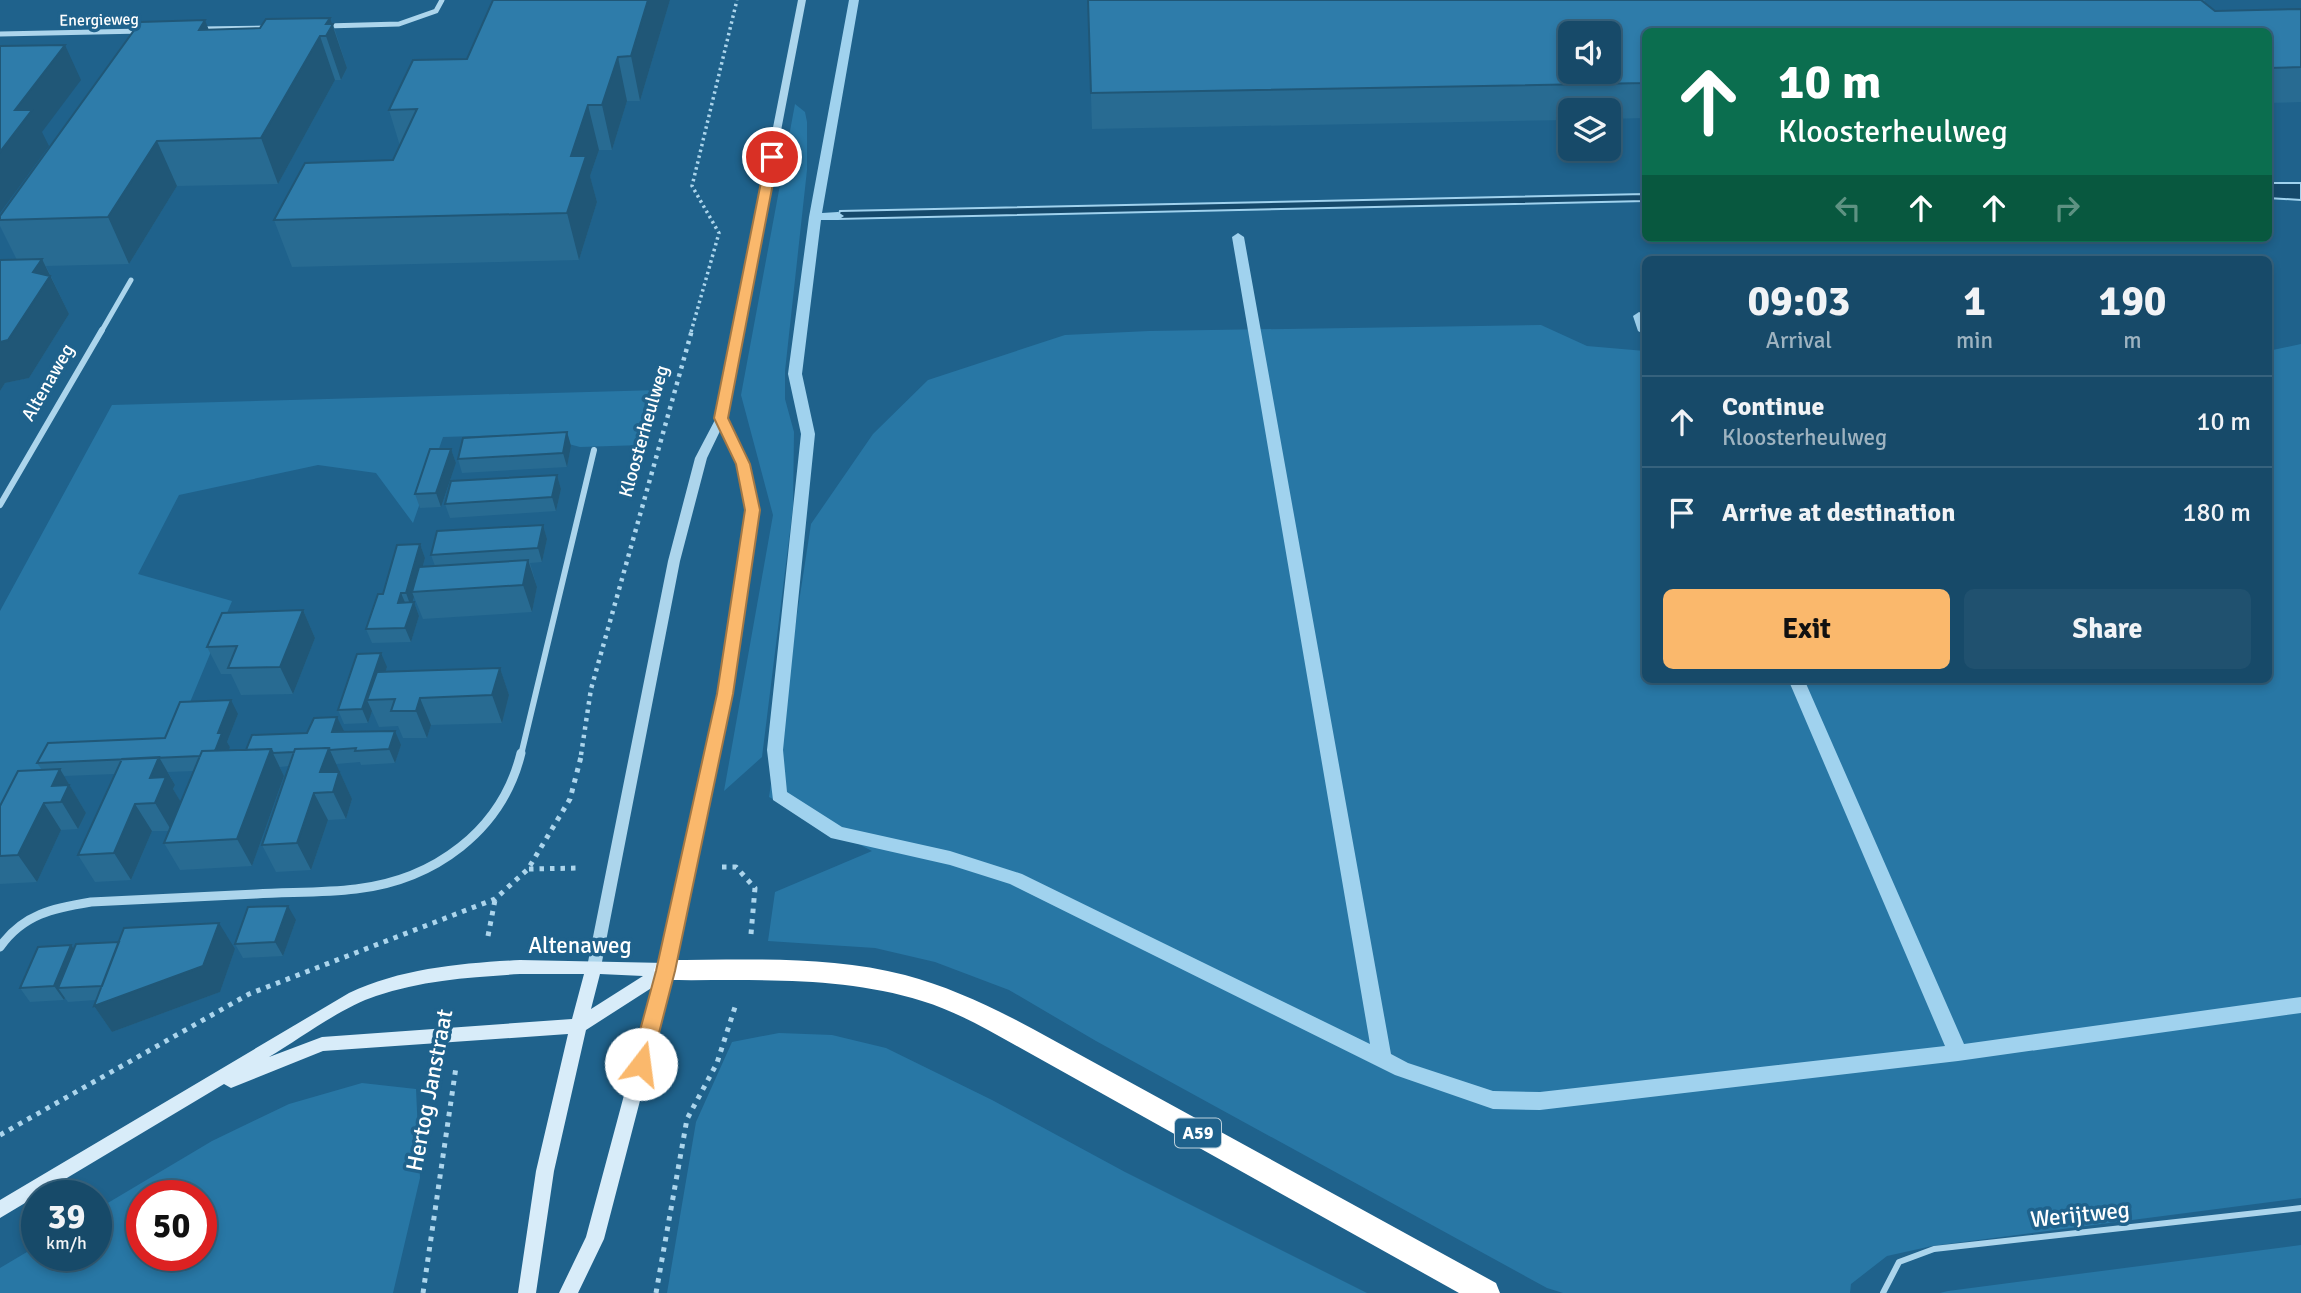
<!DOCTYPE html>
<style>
body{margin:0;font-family:Signika,sans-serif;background:#20516f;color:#f1f3f6;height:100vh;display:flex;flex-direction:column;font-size:26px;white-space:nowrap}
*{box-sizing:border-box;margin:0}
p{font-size:23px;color:#9eb3c0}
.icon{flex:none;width:38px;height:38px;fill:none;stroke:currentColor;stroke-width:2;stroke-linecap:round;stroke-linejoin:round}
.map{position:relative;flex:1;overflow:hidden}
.drawer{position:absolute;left:1642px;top:256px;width:630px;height:427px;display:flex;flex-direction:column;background:#174a69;border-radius:10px;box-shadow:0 4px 10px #0003,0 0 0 2px #36627d}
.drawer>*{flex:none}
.guide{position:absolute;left:1642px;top:28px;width:630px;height:214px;border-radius:10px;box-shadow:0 4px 10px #0003,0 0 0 2px #36627d;background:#0b6e4f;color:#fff;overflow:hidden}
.controls{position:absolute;left:1558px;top:21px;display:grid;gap:14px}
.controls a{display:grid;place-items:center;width:63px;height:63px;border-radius:10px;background:#174a69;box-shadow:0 4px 10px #0003,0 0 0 2px #36627d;font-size:35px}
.speed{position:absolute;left:21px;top:1180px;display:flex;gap:14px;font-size:35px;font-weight:700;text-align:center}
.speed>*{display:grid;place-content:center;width:91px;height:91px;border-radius:50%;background:#174a69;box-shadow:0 4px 10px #0003,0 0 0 2px #36627d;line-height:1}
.speed small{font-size:18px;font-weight:400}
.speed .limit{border:10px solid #d22;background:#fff;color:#111}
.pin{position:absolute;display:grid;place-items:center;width:60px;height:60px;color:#fff;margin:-30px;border:4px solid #fff;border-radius:50%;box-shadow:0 2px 7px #0007}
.me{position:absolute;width:77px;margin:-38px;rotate:15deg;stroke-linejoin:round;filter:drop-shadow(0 0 5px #0008)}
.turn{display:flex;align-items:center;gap:24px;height:147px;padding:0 21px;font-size:32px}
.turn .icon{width:91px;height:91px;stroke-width:2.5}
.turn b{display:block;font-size:49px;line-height:60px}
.lanes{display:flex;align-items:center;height:66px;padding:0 21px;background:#0003;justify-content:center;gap:35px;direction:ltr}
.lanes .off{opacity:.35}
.eta{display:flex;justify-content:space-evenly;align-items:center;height:119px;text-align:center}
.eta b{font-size:42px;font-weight:700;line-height:49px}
.cta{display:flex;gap:14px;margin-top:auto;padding:14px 21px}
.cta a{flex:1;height:80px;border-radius:10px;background:#fab86c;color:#111;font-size:28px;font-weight:700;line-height:80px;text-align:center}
.cta a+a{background:#20516f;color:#f1f3f6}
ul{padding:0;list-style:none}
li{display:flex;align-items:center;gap:21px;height:91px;padding:0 21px;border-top:2px solid #36627d}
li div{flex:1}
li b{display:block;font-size:26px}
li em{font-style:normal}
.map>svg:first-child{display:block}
.green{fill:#2877a5;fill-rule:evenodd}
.water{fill:#15496b;stroke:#a0d2ee;stroke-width:2}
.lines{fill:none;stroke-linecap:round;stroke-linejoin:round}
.stream{fill:#a0d2ee;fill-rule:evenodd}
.path-far2{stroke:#acd5ec;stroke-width:3.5;stroke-dasharray:2.5 3.5;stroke-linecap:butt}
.path-far1{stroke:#acd5ec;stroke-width:4.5;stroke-dasharray:3.5 5;stroke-linecap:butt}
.path{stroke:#acd5ec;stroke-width:5;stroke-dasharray:4.5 6;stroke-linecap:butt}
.service{stroke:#acd5ec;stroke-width:6}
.minor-far2{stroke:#acd5ec;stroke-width:5}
.minor-far1{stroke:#acd5ec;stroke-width:6}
.minor{stroke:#acd5ec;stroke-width:9}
.tertiary{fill:#acd5ec;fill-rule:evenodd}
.secondary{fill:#d8ecf9;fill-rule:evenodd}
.motorway{fill:#fff;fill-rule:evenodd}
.wall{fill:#286b92;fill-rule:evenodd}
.shaded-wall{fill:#205777}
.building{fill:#2e7caa;stroke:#205777;stroke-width:2;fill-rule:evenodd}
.route{fill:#fab86c;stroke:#a27846;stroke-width:2}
.labels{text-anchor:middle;stroke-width:7;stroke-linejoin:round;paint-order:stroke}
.far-street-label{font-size:16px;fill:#fff;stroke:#1f628c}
.shield{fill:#1f628c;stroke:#bcd0dc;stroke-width:2}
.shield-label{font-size:18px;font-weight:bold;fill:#fff}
.street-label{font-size:19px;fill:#fff;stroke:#1f628c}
.near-street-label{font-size:23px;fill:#fff;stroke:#1f628c}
</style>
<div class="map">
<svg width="2301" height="1293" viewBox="0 0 2301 1293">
<rect width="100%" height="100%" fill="#1f628c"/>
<path class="green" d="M795,104L805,112L807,122V170L785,371V399L794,432L793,507L762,757L724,791L773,515L741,395Z
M1541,325L1587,346L1645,351V679H2268V351L2301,344V1198L1932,1246L1887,1256L1851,1284L1850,1293H1563L1547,1288L1096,1041L1009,990L935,962L875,948L768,941L775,892L872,851L769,797L811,524L873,434L928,380L1065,335L1149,331Z
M659,390L643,445L580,447L546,438L507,435L443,437L413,523L376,473L318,465L179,495L138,574L232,601L171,748L53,754L0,855V611L112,405Z
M779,1033L832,1035L886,1048L992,1100L1125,1172L1367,1293H667L696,1122L732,1042Z
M362,1083L416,1089L420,1178L393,1293H0V1268L37,1246V1255H96V1210L212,1141L289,1104ZM142,1195H201V1255H142Z
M2301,1245V1293H1940L1948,1291Z"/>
<path class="water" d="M2268,183H2301V200L2268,198Z
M1645,194V201L837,219L840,211Z"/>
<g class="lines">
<path class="stream" d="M849,0H859L822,213L838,212L844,216L838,220H821L802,374L815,434L783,750L787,792L842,827L950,851L1022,874L1370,1044L1232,237L1238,233L1244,237L1391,1054L1408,1063L1493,1091L1540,1092L1945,1046L1788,679H1804L1964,1044L2301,997V1013L1958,1061L1540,1110L1493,1109L1395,1075L1010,884L950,865L831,838L773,800L767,750L801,434L788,374L809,217Z
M1639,312L1645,315V335L1638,331L1633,316Z"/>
<path class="path-far2" d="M691,332L719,233L692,186L737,0"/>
<path class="path-far1" d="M581,755L591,689L692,330"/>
<path class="path" d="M722,867H736L755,888L751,934
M529,869L580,868
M488,936L495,900
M0,1135L249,994L495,899L528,869L570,799L582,753
M423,1293L456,1067
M656,1293L687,1119L717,1063L736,1004"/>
<path class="service" d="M1883,1293L1899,1262L1934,1249L2301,1208"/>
<path class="minor-far2" d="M326,26L399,24L436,11L442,0
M200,29L269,28
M0,34L143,31
M101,332L131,280"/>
<path class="minor-far1" d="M0,505L102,330
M521,755L594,450"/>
<path class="minor" d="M0,947C23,914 54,908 91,902C146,899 201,897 256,894C289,892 323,893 356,889C434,880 502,831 521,753"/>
<path class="tertiary" d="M798,0H806L726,418L749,464L758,510L731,694L673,970L671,974L666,976L661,974L659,970L719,694L746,510L737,464L721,429L707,458L680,561L601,967L599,971L594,973L589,971L587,967L668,561L695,458L716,418Z"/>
<path class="secondary" d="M520,960L666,963L672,965L674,970L604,1239L578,1293H559L586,1237L653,987L586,1030L554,1171L536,1293H518L536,1171L568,1034L323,1051L231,1088L224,1084L0,1218V1200L349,993C402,968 463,963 520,960ZM520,974H584L572,1019L322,1037L269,1057C301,1038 342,1007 376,996C422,980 472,977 520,974ZM600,974L643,976L591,1009Z"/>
<path class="motorway" d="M666,960C745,960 828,955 905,975C950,987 992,1007 1033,1029L1496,1283L1500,1293H1459L1015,1045C985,1028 955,1011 922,1001C840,975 751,981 666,980L657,977L654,970L657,963Z"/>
</g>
<path class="wall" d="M493,0H670L640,101H627L612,150H599L590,176L597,202L579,260L292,267L274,220L393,160L400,146L389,110L467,59Z
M1088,0H2205L2204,2L2215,11L2301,9V102L2268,103V32H1645V118L1608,119V110H1570V120L1092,129Z
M205,20L208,30L260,28L333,24L347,68L341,80H335L278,184L177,186L129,264L46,266L69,314L29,378L5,383L0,391V260H17L0,226V216Z
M567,432L571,446L567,467L462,473L458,459Z
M451,449L456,463L441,507L420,508L415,494Z
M557,475L561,489L556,511L450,518L445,504Z
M543,525L547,539L542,562L530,563L537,587L532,612L423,619L414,597L413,602H414L419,616L411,642L372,643L366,629L383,594L420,544L425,558L423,566H435L431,555Z
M303,610L315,638L293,694L241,695L231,674H221L207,647Z
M387,667L385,672L500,668L509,695L502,723L431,725L427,738H403L398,726L379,727L372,711L368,723L344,724L338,710Z
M238,714L227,742L230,747L228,750H246L307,733L337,717L343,732L401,745L395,763L361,765L360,762L336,764L352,799L346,819L328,820L311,870L276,872L262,845L289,766L280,767L284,776L252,866L180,870L164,843L169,831H152L131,880L95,882L78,855L115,774L64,776L86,813L78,829L61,830L37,882L0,884V806L42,770L37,763L165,738ZM194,771L181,803L173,789L175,785L168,772Z
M296,920L283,956L243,958L235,944Z
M71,945L74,949H235L220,992L112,1032L94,1006L96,1000L68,1002L65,998L64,1000L30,1002L20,988Z"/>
<path class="shaded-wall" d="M648,0H670L640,101L631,56Z
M330,18L347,68L341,80L326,36V24Z
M205,20L222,64L199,30Z
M320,36L335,80L278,184L261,138Z
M65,45L81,80L42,132L49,146L0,213V152L15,110Z
M618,57L627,101L612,150L602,105Z
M588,105L599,150L590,176L597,202L579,260L567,213L571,156Z
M157,141L177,186L129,264L108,217Z
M42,259L69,314L29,378L5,383L0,391V342L33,272Z
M567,432L571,446L567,467L563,453Z
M451,449L456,463L441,507L436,493Z
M557,475L561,489L556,511L552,497Z
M543,525L547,539L542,562L538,548Z
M420,544L425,558L416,592H412L414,597L411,607L406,593Z
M528,560L537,587L532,612L523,585Z
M401,593L407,607L398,603Z
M414,602L419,616L411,642L405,628Z
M303,610L315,638L293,694L280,667Z
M381,653L387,667L376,699L367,700L372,711L368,723L362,709Z
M500,668L509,695L502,723L492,695Z
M420,698L431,725L427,738L416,711Z
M231,700L238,714L227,742L230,747L221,770L213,756L218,733Z
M337,717L344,731L338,746L332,732Z
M395,731L401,745L395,763L389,749Z
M329,748L352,799L346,819L333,792L320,772Z
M271,749L284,776L252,866L237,839Z
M159,757L175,785L173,789L182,804L171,830L155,803L150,778Z
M60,769L86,813L78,829L52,786Z
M314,793L328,820L311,870L297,843Z
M44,803L61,830L37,882L18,855Z
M135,804L152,831L131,880L114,853Z
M288,906L296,920L283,956L275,942Z
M219,923L235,949L220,992L112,1032L94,1006Z
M71,945L81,959L58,988L65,998L64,1000L54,986Z"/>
<path class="building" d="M493,0H648L631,56L618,57L602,105H588L571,156H586L567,213L274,220L305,163L393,160L417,109L389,110L413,60L467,59Z
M1088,0H2201L2215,11L2301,9V67L2268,68V32H1645V83L1091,93ZM1570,33H1608V72H1570Z
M330,18L326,24H333L326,36H320L261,138L157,141L108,217L0,220V216L140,22L205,20L199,30L260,28L266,19Z
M65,45L15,110H32L0,152V46Z
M42,259L33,272L50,276L8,340L0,342V260Z
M567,432L563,453L458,459L463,438Z
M430,449H451L436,493L415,494Z
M557,475L552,497L445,504L451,481Z
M543,525L538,548L431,555L437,531Z
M420,544L406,593H401L398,603L414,602L405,628L366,629L378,594H383L397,545Z
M528,560L523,585L412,592L419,567Z
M303,610L280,667L228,668L237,646L207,647L222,613Z
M381,653L362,709L338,710L357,654Z
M500,668L492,695L420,698L416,711H391L395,699L367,700L377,672Z
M231,700L218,733H222L215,751H202L200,756L37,763L48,743L165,738L180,702Z
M337,717L332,732L395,731L389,749L355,751L356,748L330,750L329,748L295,749L294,752L273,753L271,749L246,750L252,735L307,733L314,718Z
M329,748L320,772H339L333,792L314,793L297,843L262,845L295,749Z
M271,749L237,839L164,843L202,751Z
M159,757L150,778L166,777L155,803L135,804L114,853L78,855L122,759Z
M60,769L52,786L69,785L61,802L44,803L18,855L0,856V806L18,771Z
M288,906L275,942L235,944L248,907Z
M219,923L203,966L94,1006L124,928Z
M119,942L102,986L58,988L76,944Z
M71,945L54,986L20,988L38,947Z"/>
<path class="route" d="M772,153L778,157L728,418L750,464L760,510L733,694L675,971L651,1064L648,1070L641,1072L634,1070L631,1064L656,971L717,694L745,510L736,464L714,418L766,157Z"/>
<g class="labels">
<g class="far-street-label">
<text transform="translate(99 19) rotate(-1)" y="6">Energieweg</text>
</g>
<rect class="shield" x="1175" y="1118.5" width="46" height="29" rx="5"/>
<g class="shield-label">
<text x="1198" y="1139">A59</text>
</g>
<g class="street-label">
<text transform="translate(47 382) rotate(-60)" y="7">Altenaweg</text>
<text transform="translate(643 431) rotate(-74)" y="7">Kloosterheulweg</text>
</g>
<g class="near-street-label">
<text x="580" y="953">Altenaweg</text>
<text transform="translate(429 1090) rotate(-79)" y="8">Hertog Janstraat</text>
<text transform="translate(2080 1214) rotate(-6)" y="8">Werijtweg</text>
</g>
</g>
</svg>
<div class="controls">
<a><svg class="icon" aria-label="sound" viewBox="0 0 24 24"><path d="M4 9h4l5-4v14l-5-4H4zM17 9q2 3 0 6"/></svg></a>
<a><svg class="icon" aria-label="layers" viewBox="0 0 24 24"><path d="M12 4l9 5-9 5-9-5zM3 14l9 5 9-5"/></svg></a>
</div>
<div class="speed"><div>39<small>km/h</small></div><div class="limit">50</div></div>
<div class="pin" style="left:772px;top:157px;background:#d93025"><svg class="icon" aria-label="arrive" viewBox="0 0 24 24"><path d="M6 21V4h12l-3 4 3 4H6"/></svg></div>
<svg class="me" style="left:641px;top:1064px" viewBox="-20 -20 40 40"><circle r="19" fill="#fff"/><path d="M0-13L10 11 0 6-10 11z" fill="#fab86c"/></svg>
<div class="guide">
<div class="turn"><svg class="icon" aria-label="ahead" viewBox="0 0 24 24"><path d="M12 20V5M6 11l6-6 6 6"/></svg><div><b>10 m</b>Kloosterheulweg</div></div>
<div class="lanes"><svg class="icon off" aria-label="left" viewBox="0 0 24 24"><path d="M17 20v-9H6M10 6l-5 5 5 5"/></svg><svg class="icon" aria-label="ahead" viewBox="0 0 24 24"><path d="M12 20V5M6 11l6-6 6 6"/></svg><svg class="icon" aria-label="ahead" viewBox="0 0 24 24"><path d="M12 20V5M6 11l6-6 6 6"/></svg><svg class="icon off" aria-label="right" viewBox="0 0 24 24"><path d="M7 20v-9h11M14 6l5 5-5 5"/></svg></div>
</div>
<section class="drawer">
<div class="eta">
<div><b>09:03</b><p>Arrival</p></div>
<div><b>1</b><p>min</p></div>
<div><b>190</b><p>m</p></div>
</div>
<ul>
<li><svg class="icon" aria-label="ahead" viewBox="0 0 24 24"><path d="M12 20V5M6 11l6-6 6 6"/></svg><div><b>Continue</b><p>Kloosterheulweg</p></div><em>10 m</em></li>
<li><svg class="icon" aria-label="arrive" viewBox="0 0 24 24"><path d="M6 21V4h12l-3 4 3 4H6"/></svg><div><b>Arrive at destination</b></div><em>180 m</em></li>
</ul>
<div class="cta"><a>Exit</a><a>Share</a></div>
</section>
</div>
